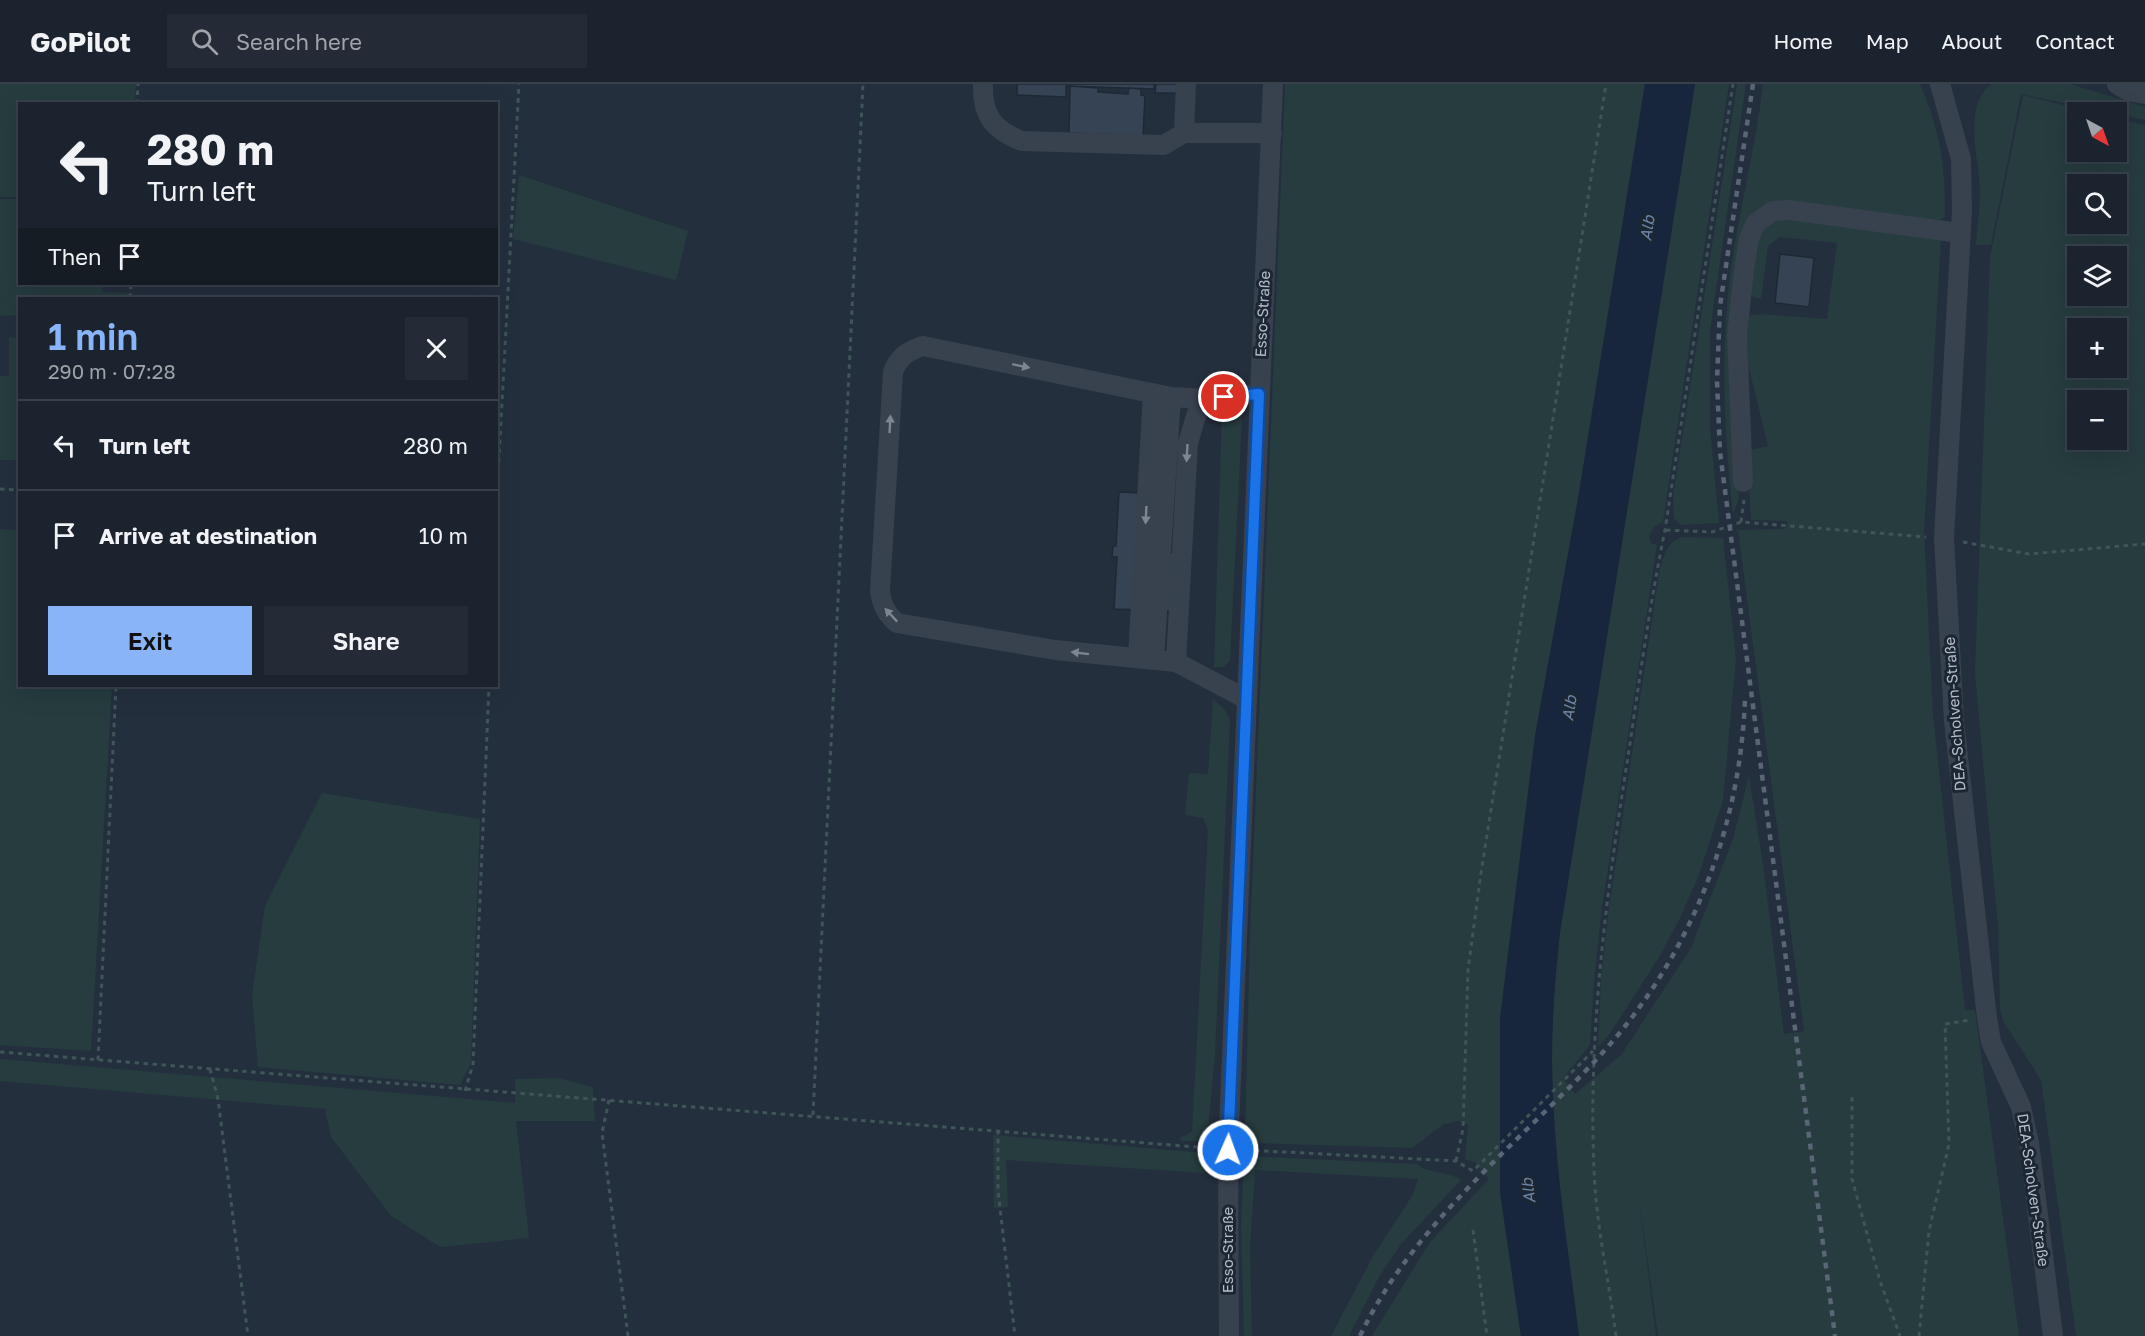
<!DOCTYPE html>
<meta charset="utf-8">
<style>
body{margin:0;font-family:"Golos Text",sans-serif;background:#242b36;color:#f1f3f6;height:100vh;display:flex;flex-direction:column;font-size:22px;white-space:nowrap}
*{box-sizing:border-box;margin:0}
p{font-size:20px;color:#a0a4aa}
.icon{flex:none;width:33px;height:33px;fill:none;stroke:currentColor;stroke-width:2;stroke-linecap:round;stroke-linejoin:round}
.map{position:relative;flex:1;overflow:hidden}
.side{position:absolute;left:18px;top:213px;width:480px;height:390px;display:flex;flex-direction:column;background:#1b232e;border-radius:0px;box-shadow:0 6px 24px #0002,0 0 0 2px #39404a}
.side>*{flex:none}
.banner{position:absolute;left:18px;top:18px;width:480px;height:183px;border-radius:0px;box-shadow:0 6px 24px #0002,0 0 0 2px #39404a;background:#1b232e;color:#f1f3f6;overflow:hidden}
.needle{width:39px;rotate:140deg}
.controls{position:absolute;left:2067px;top:18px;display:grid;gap:12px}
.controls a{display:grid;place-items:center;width:60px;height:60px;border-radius:0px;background:#1b232e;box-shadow:0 6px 24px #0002,0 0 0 2px #39404a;font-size:30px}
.pin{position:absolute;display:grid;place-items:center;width:51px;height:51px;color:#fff;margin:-26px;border:3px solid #fff;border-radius:50%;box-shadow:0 2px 6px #0007}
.me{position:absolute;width:66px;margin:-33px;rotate:2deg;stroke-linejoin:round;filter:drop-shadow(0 0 4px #0008)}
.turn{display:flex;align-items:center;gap:21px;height:126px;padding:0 30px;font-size:27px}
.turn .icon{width:78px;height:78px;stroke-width:2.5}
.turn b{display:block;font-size:42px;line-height:51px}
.then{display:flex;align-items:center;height:57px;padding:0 30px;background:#0003;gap:12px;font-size:22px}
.round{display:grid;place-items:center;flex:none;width:63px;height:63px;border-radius:0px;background:#242b36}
.summary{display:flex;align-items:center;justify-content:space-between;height:102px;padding:0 30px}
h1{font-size:36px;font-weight:600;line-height:45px;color:#8ab4f8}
.action{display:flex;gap:12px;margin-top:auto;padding:12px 30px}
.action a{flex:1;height:69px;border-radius:0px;background:#8ab4f8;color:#111;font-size:24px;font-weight:600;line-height:69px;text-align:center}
.action a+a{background:#242b36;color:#f1f3f6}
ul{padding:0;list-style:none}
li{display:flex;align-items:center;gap:18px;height:90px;padding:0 30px;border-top:2px solid #39404a}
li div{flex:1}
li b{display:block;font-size:22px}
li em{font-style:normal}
header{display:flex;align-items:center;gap:36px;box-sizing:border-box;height:84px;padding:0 30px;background:#1b232e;border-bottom:2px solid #39404a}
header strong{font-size:28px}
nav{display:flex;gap:33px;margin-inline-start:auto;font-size:21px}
.search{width:420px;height:54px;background:#242b36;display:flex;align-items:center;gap:15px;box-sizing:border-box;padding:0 21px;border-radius:0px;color:#a0a4aa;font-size:22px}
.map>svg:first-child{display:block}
.green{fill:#263c3f;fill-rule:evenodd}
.water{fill:#17263c}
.building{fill:#364354;stroke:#1f2835;stroke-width:1.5}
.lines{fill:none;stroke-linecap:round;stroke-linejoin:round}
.path{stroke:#3f5557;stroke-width:3;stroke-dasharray:4.5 4.5;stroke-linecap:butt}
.minor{stroke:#38414e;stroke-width:20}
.rail{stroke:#5a6575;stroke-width:4.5;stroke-dasharray:6 6;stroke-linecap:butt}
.oneway{fill:#7c8592}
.route-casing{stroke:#114b97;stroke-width:15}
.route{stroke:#1a73e8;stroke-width:10}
.labels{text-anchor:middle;stroke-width:6;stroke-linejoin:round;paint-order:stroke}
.street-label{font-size:15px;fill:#b4bcc9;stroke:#1d2633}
.water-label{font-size:16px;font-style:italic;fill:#6d86a8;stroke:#1d2633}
</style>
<header>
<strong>GoPilot</strong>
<div class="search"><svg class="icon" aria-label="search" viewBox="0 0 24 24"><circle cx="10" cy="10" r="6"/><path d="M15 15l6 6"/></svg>Search here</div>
<nav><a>Home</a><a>Map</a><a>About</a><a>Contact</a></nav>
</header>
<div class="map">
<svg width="2145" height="1252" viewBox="0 0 2145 1252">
<rect width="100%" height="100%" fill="#242f3e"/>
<path class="green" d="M0,0H136L135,19L20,20L19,113H0Z
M1285,0H1645L1579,409L1535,652L1500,935V1108L1521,1252H1372L1430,1158L1489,1095L1476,1079L1465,1075L1468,1041L1459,1037L1444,1040L1412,1064L1257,1059L1245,1054L1250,852Z
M1695,0H1729L1663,438L1655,442L1649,452L1651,459L1657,461L1602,824L1594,897L1590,961L1563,994L1575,1010L1621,971L1691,864L1733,755L1749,692L1763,780L1784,950L1804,947L1738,446L1785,445L1788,437L1751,436L1747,367L1768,362L1745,268L1746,232L1759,230L1827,235L1837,159L1780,153L1768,162L1761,215L1748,211L1756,156L1760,147L1780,133L1941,156L1924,448L1933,631L1965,926H1975L2019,1252H1658L1638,1106L1656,1252H1579C1569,1172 1556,1092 1553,1012C1550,957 1554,903 1560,848Z
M1737,0H1746L1710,246V343L1719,439L1680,441L1674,434L1673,413Z
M1763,0H1920C1941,49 1945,80 1945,133L1933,139L1751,133L1733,380L1739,413L1733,430C1724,348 1720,266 1731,184C1740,122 1756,62 1763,0Z
M1991,0H2070L2145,23V36L2021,10L1991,161H1976C1977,143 1980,126 1980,109C1980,75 1961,25 1991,0Z
M2023,11L2091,28H2078V68H2116L2117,35L2145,41V1252H2076L2041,996L2003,937L2000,924L1998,843L1975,589L1990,173ZM2078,100H2116V140H2078ZM2078,172H2116V212H2078ZM2078,244H2116V284H2078ZM2078,316H2116V356H2078Z
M519,91L688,147L676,196L513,155Z
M0,115H19L20,200H102V208L129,209V214H20L19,231L0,232Z
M9,253L19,254V376H0V292H9Z
M1231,327L1242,333L1230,577L1223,583H1214L1222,328Z
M0,445L19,446L20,602H112L91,967L0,961Z
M1682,453L1723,454L1736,574L1723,716L1700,788L1681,832L1661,870L1609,951L1598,963L1601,893L1609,824L1655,515C1659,495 1660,459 1682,453Z
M1213,615L1225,626L1230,636L1215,970L1207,1057H1181L1180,1054L1192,1048L1208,746L1203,734L1185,731L1189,689L1208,690Z
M322,709L480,735L471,979L460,1001L258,983L252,911L265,822Z
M0,975L515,1019V995L558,994L593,1003L595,1037H516L529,1154L440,1163L391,1132L331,1053L325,1025L0,997Z
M993,1051L1206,1069L1204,1089L1006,1076L1008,1123L994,1124Z
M1244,1072L1417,1080C1430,1091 1447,1086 1461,1096L1401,1160L1379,1193L1349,1252H1331L1373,1172L1412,1112L1418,1095L1255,1086L1250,1164L1252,1252H1244L1241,1141Z"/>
<path class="water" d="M1645,0H1695L1560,848C1554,903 1550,957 1553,1012C1556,1092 1569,1172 1579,1252H1521L1500,1108V935L1535,652L1579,409Z"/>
<path class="building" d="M1017,0H1154V5L1066,2V13L1017,11Z
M1156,0H1177V9H1155Z
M1070,2L1098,4V8L1128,10L1129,4L1141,5V11L1145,12L1143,52L1069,49Z
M1780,170L1814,174L1809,223L1775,219Z
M1119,408L1139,409L1136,467L1175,469L1172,527L1114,525L1117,473H1112L1113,462H1116Z"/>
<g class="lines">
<path class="path" d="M137,20L138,0
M130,214L131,200
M0,405L20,406
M496,432L519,0
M1741,438L1744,416
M1666,446L1712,448L1741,438L1926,453
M1963,458L2029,470L2145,460
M0,968L1209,1064
M98,976L116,602
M210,985L218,1015L248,1252
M465,1007L473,980L489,602
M1852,1013V1095L1880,1197L1900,1252
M609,1016L602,1049L628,1252
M813,1031L863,0
M998,1046V1107L1015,1252
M1246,1066L1456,1077L1473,1087L1593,967
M1456,1077L1463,1045L1468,886L1481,789L1606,0
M1473,1146L1487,1252
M1616,1252C1609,1197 1596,1141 1594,1086C1588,944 1607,806 1629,666C1640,592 1650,519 1665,446L1733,0
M1919,1252L1929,1147L1949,1060L1945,940L1970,936"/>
<path class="minor" d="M983,0C982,31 993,46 1022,57L1164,61L1184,49H1272
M1940,0L1961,75L1962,127L1944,454L1954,637L1987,934L1991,958L2021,1023L2029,1059L2053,1252
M2117,0L2128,7L2145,10
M1184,49L1186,0
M1743,398L1737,251L1744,186L1749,154L1756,139L1773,127L1789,126L1960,149
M1138,573L1153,309
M1154,575L1171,313
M1176,578L1188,359L1199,322L1206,315
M1246,615L1176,578L1055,566L897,539C886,529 882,522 880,507L893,288C899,272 908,267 923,262L1171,313L1206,315L1259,310
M1229,1252L1228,1066L1273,0"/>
<path class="rail" d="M1753,0L1720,222L1717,297L1720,368L1835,1252
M1360,1252C1413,1141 1511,1066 1594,978C1687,880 1740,750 1745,615"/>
</g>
<defs><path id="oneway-solid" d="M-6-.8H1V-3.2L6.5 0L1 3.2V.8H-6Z" transform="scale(1.5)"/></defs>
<g class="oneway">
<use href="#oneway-solid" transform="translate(1021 282) rotate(12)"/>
<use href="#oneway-solid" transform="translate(890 340) rotate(-87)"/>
<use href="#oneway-solid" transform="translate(1187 369) rotate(93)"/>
<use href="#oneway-solid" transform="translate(1146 431) rotate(93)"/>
<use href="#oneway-solid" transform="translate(891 531) rotate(-133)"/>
<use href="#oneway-solid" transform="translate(1080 569) rotate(-173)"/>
</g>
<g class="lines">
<defs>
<path id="route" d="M1224,313L1259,310L1228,1066"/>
</defs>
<use href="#route" class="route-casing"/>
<use href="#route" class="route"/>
</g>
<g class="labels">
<g class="street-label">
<text transform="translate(1263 230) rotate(-87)" y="5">Esso-Straße</text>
<text transform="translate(1955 630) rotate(-94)" y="5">DEA-Scholven-Straße</text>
<text transform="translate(2033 1106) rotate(82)" y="5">DEA-Scholven-Straße</text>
<text transform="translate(1228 1166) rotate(-90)" y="5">Esso-Straße</text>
</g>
<g class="water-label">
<text transform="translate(1647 144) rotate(-81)" y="6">Alb</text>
<text transform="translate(1569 624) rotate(-81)" y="6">Alb</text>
<text transform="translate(1528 1107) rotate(-97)" y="6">Alb</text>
</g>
</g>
</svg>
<div class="controls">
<a><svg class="needle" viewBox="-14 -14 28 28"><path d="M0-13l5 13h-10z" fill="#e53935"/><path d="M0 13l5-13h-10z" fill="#a0a4aa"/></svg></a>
<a><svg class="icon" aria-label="search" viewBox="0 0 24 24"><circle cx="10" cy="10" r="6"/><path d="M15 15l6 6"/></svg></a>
<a><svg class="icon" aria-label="layers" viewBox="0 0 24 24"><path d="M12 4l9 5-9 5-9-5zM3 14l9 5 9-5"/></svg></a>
<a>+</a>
<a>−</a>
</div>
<div class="pin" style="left:1224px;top:313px;background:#d93025"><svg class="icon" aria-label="arrive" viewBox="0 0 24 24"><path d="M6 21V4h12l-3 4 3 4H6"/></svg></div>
<svg class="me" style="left:1228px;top:1066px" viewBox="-20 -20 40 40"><circle r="17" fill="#1a73e8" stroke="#fff" stroke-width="3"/><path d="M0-11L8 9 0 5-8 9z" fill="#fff"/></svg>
<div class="banner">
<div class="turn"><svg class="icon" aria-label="left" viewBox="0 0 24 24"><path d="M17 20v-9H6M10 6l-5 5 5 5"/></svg><div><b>280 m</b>Turn left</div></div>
<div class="then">Then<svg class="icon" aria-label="arrive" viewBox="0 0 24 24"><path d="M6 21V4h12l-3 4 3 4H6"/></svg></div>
</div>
<section class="side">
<div class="summary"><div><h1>1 min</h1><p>290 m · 07:28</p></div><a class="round"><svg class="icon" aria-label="close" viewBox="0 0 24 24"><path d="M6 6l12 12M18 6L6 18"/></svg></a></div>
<ul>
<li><svg class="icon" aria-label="left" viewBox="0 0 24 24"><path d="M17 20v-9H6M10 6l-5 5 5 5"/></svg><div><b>Turn left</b></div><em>280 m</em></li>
<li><svg class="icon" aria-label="arrive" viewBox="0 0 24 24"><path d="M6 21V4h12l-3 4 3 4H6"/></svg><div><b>Arrive at destination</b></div><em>10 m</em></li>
</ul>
<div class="action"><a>Exit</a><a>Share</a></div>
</section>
</div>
